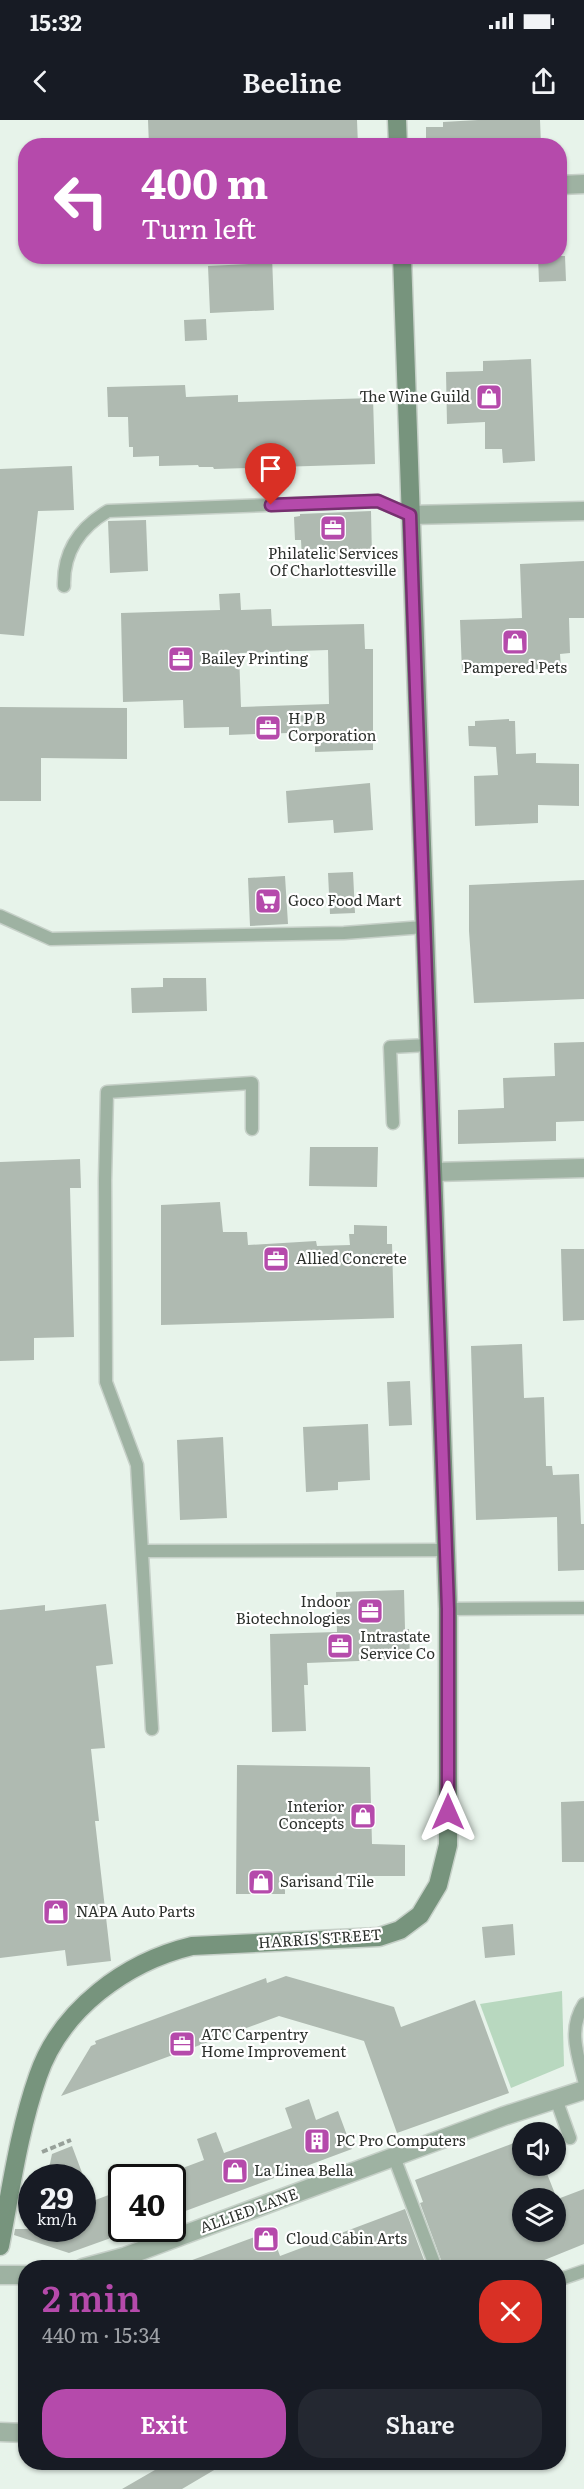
<!DOCTYPE html>
<meta charset="utf-8">
<style>
body{margin:0;font-family:Literata,serif;background:#242831;color:#f1f3f6;height:100vh;display:flex;flex-direction:column;font-size:22px;white-space:nowrap}
*{box-sizing:border-box;margin:0}
p{font-size:20px;color:#9ea1a6}
.icon{flex:none;width:33px;height:33px;fill:none;stroke:currentColor;stroke-width:2;stroke-linecap:round;stroke-linejoin:round}
.map{position:relative;flex:1;overflow:hidden}
.details{position:absolute;left:18px;top:2140px;width:548px;height:210px;display:flex;flex-direction:column;background:#171b24;border-radius:24px;box-shadow:0 2px 4px #0004}
.details>*{flex:none}
.hud{position:absolute;left:18px;top:18px;width:549px;height:126px;border-radius:24px;box-shadow:0 2px 4px #0004;background:#b54aab;color:#fff;overflow:hidden}
.controls{position:absolute;left:512px;top:2002px;display:grid;gap:12px}
.controls a{display:grid;place-items:center;width:54px;height:54px;border-radius:50%;background:#171b24;box-shadow:0 2px 4px #0004;font-size:30px}
.speed{position:absolute;left:18px;top:2044px;display:flex;gap:12px;font-size:30px;font-weight:700;text-align:center}
.speed>*{display:grid;place-content:center;width:78px;height:78px;border-radius:50%;background:#171b24;box-shadow:0 2px 4px #0004;line-height:1}
.speed small{font-size:15px;font-weight:400}
.speed .limit{border:3px solid #111;border-radius:9px;background:#fff;color:#111}
.pin{position:absolute;display:grid;place-items:center;width:51px;height:51px;color:#fff;margin:-62px -26px;border-radius:50% 50% 50% 0;rotate:-45deg;box-shadow:0 0 6px #0007}
.pin .icon{rotate:45deg}
.me{position:absolute;width:66px;margin:-33px;rotate:0deg;stroke-linejoin:round;filter:drop-shadow(0 0 4px #0008)}
.turn{display:flex;align-items:center;gap:21px;height:126px;padding:0 24px;font-size:27px}
.turn .icon{width:78px;height:78px;stroke-width:2.5}
.turn b{display:block;font-size:42px;line-height:51px}
.round{display:grid;place-items:center;flex:none;width:63px;height:63px;border-radius:24px;background:#242831}
.overview{display:flex;align-items:center;justify-content:space-between;height:102px;padding:0 24px}
h1{font-size:36px;font-weight:600;line-height:45px;color:#b54aab}
.button{display:flex;gap:12px;margin-top:auto;padding:12px 24px}
.button a{flex:1;height:69px;border-radius:24px;background:#b54aab;color:#fff;font-size:24px;font-weight:600;line-height:69px;text-align:center}
.button a+a{background:#242831;color:#f1f3f6}
.status{display:flex;justify-content:space-between;align-items:center;height:42px;padding:0 30px;background:#171b24;direction:ltr}
.status svg{height:16px;fill:currentColor}
header{display:flex;justify-content:space-between;align-items:center;height:78px;padding:0 24px;background:#171b24;font-size:27px;font-weight:600}
.map>svg:first-child{display:block}
.green{fill:#b8d8bf}
.building{fill:#afbab1;fill-rule:evenodd}
.lines{fill:none;stroke-linecap:round;stroke-linejoin:round}
.lane-casing{stroke:#c6d0c8;stroke-width:15}
.street-casing{stroke:#c6d0c8;stroke-width:21}
.secondary-casing{stroke:#c6d0c8;stroke-width:21}
.path{stroke:#98a19a;stroke-width:4;stroke-dasharray:6 3;stroke-linecap:butt}
.lane{stroke:#9eb2a2;stroke-width:12}
.street{stroke:#9eb2a2;stroke-width:18}
.secondary{stroke:#77947d;stroke-width:18}
.route-casing{stroke:#76306f;stroke-width:15}
.route{stroke:#b54aab;stroke-width:10}
.labels{text-anchor:middle;stroke-width:4.5;stroke-linejoin:round;paint-order:stroke}
.poi-label{font-size:15px;fill:#2d312d;stroke:#fff;text-anchor:start}
.street-label{font-size:15px;fill:#2d312d;stroke:#fff}
</style>
<div class="status"><b>15:32</b><svg viewBox="0 0 49 12"><path d="M0 12V9h3v3zM5 12V6h3v6zM10 12V3h3v9zM15 12V0h3v12zM26 1h20v11H26zM47 4h2v5h-2z"/></svg></div>
<header><svg class="icon" aria-label="back" viewBox="0 0 24 24"><path d="M15 5l-7 7 7 7"/></svg>Beeline<svg class="icon" aria-label="share" viewBox="0 0 24 24"><path d="M12 15V3M7 8l5-5 5 5M5 13v7h14v-7"/></svg></header>
<div class="map">
<svg width="584" height="2369" viewBox="0 0 584 2369">
<rect width="100%" height="100%" fill="#e7f3ea"/>
<path class="green" d="M562,1871L564,1946L511,1968L480,1884Z"/>
<path class="building" d="M148,0H357L358,26H149Z
M478,0H540L541,26H426V7H443V2Z
M248,136H272L274,190L210,193L208,146L249,144Z
M538,136H565L566,161L539,162Z
M206,199L207,220L185,221L184,200Z
M531,239L535,341L503,343L502,329H485V302L447,304L446,252L483,251V241Z
M185,265L186,277L238,275V282L373,278L375,344L214,349L213,347H199L198,345L159,346V336L133,337V327H129L128,297H108L107,267Z
M72,346L74,390L38,391L24,516L0,514V349Z
M371,391L372,438L302,440L301,420H295L294,397L300,396V394Z
M146,400L148,451L110,453L108,401Z
M584,441V498H569L570,533L560,534L561,548L462,552L460,500L522,498L520,444Z
M240,473L241,490L271,489L272,506L364,504L365,529H373V630L315,632V612L229,615V607L184,608L183,580L123,582L121,493L220,490L219,474ZM328,530L329,584L241,587L239,533Z
M0,587L127,588V639L41,638V681H0Z
M509,599V601H515L516,634L536,633V643L579,644V686L538,685V703L475,706L474,656L498,655L496,627L469,626L468,606H475V601Z
M370,663L373,710L334,713L333,700L288,703L286,671Z
M353,752L355,793L330,794L328,753Z
M285,756L288,804L250,806L248,758Z
M584,760V879L474,883L469,811V765Z
M163,858H206L207,891L132,893L131,868L163,867Z
M584,922V1001L556,1002V1021L458,1024V990L504,988L503,958L555,956L554,923Z
M310,1027H378L377,1067L309,1066Z
M80,1039L81,1068H70L74,1217L34,1218V1240L0,1241V1042Z
M220,1082L223,1112H247L248,1125L316,1121L317,1126L350,1125L349,1114H354V1105L387,1106V1124H392L394,1198L161,1205V1085Z
M561,1129H584V1200L563,1201Z
M522,1224L524,1278L544,1277L546,1346H552L553,1355L579,1354L581,1404H584V1450L558,1451L557,1397L476,1400L471,1226Z
M410,1261L412,1305L389,1306L387,1262Z
M368,1304L370,1360L338,1362V1370L306,1372L303,1307Z
M223,1317L227,1398L180,1400L177,1320Z
M404,1470L405,1509H409L410,1539L307,1543L308,1565H304L306,1611L272,1612L270,1514L337,1512L336,1472Z
M106,1484L113,1544L96,1546L105,1628L91,1629L99,1701H95L111,1841L67,1846L65,1830L0,1838V1490L45,1485V1491Z
M237,1645L370,1647L372,1724L405,1725V1756H290V1761H285V1774H236Z
M584,1681V1742H562L561,1682Z
M513,1804L515,1835L485,1838L482,1807Z
M286,1856L394,1887L401,1907L475,1880L509,1973L397,2013L364,1921L279,1896L61,1976L91,1926L96,1924L95,1921L266,1858L267,1863Z
M309,1979L316,2000L338,1991L352,2029L172,2096V2052L204,2040L197,2019L216,2012L224,2033L292,2008L285,1988Z
M522,2020V2046H544L557,2079H522V2112H555V2080L584,2069V2124L537,2143L539,2148H444L420,2083L423,2082L415,2060Z
M72,2026L84,2058H47L52,2034Z
M122,2070V2109L128,2111L122,2114L69,2133L14,2115L15,2109H82V2085Z
M405,2089L427,2148H177L176,2146L271,2111L280,2136Z
M167,2343H226L182,2369H122Z"/>
<g class="lines">
<defs>
<path id="lane" d="M64,466C63,432 79,408 108,391L378,381L410,395
M0,796L51,819L344,813L424,807
M393,1003L390,927L429,925
M144,1431L446,1430
M448,1489L584,1488
M152,1609L137,1345L106,1262L105,1060L107,972L252,963V1009
M584,1884C568,1909 577,1933 584,1960
M556,1979L570,2018
M394,2037L436,2148
M558,2160L584,2151"/>
<path id="street" d="M560,65L584,64
M410,395L584,391
M434,1052L584,1048
M83,2148L124,2137L504,1996L584,1970
M0,2155H26
M0,2312L26,2313"/>
<path id="secondary" d="M397,0L398,26
M0,2126C11,2069 19,2010 38,1956C61,1889 126,1842 192,1826L379,1817L400,1810L420,1795L438,1765L448,1725V1489L402,136"/>
</defs>
<use href="#lane" class="lane-casing"/>
<use href="#street" class="street-casing"/>
<use href="#secondary" class="secondary-casing"/>
<path class="path" d="M536,2011L537,2013
M42,2032L71,2020"/>
<use href="#lane" class="lane"/>
<use href="#street" class="street"/>
<use href="#secondary" class="secondary"/>
</g>
<g class="lines">
<defs>
<path id="route" d="M271,385L378,381L410,395L448,1489V1692"/>
</defs>
<use href="#route" class="route-casing"/>
<use href="#route" class="route"/>
</g>
<defs>
<symbol id="shop-square" viewBox="-11 -11 22 22"><rect x="-9" y="-9" width="18" height="18" rx="4" fill="#b54aab" stroke="#fff"/><path d="M-5-2.5h2.3a2.7 3.5 0 0 1 5.4 0H5L5.5 6h-11ZM-1.5-2.5h3a1.5 2.3 0 0 0-3 0Z" fill="#fff"/></symbol>
<symbol id="office-square" viewBox="-11 -11 22 22"><rect x="-9" y="-9" width="18" height="18" rx="4" fill="#b54aab" stroke="#fff"/><path d="M-6-3h4V-5.5h4V-3h4V5H-6ZM-1-4.5V-3h2v-1.5ZM-6 0V1H6V0Z" fill="#fff"/></symbol>
<symbol id="supermarket-square" viewBox="-11 -11 22 22"><rect x="-9" y="-9" width="18" height="18" rx="4" fill="#b54aab" stroke="#fff"/><path d="M-6-5.5h2.5l.6 2H6L4.5 2H-2.5L-4.4-4H-6ZM-1.5 3.2a1.3 1.3 0 1 0 .1 0ZM3 3.2a1.3 1.3 0 1 0 .1 0Z" fill="#fff"/></symbol>
<symbol id="building-square" viewBox="-11 -11 22 22"><rect x="-9" y="-9" width="18" height="18" rx="4" fill="#b54aab" stroke="#fff"/><path d="M-4-6H4V6H1V3H-1V6H-4ZM-2.5-4.3h1.7v1.8h-1.7ZM.8-4.3h1.7v1.8H.8ZM-2.5-1h1.7V.8h-1.7ZM.8-1h1.7V.8H.8Z" fill="#fff"/></symbol>
</defs>
<g fill-rule="evenodd">
<use href="#shop-square" x="474" y="262" width="30" height="30"/>
<use href="#office-square" x="318" y="393" width="30" height="30"/>
<use href="#shop-square" x="500" y="507" width="30" height="30"/>
<use href="#office-square" x="166" y="524" width="30" height="30"/>
<use href="#office-square" x="253" y="593" width="30" height="30"/>
<use href="#supermarket-square" x="253" y="766" width="30" height="30"/>
<use href="#office-square" x="261" y="1124" width="30" height="30"/>
<use href="#office-square" x="355" y="1476" width="30" height="30"/>
<use href="#office-square" x="325" y="1511" width="30" height="30"/>
<use href="#shop-square" x="348" y="1681" width="30" height="30"/>
<use href="#shop-square" x="246" y="1747" width="30" height="30"/>
<use href="#shop-square" x="41" y="1777" width="30" height="30"/>
<use href="#office-square" x="167" y="1909" width="30" height="30"/>
<use href="#building-square" x="302" y="2006" width="30" height="30"/>
<use href="#shop-square" x="220" y="2036" width="30" height="30"/>
<use href="#shop-square" x="251" y="2104" width="30" height="30"/>
</g>
<g class="labels">
<g class="poi-label">
<text x="470" y="282" text-anchor="end">The Wine Guild</text>
<text x="333" y="439" text-anchor="middle">Philatelic Services<tspan x="333" dy="17">Of Charlottesville</tspan></text>
<text x="201" y="544">Bailey Printing</text>
<text x="515" y="553" text-anchor="middle">Pampered Pets</text>
<text x="288" y="604">H P B<tspan x="288" dy="17">Corporation</tspan></text>
<text x="288" y="786">Goco Food Mart</text>
<text x="296" y="1144">Allied Concrete</text>
<text x="350" y="1487" text-anchor="end">Indoor<tspan x="350" dy="17">Biotechnologies</tspan></text>
<text x="360" y="1522">Intrastate<tspan x="360" dy="17">Service Co</tspan></text>
<text x="344" y="1692" text-anchor="end">Interior<tspan x="344" dy="17">Concepts</tspan></text>
<text x="280" y="1767">Sarisand Tile</text>
<text x="76" y="1797">NAPA Auto Parts</text>
<text x="201" y="1920">ATC Carpentry<tspan x="201" dy="17">Home Improvement</tspan></text>
<text x="336" y="2026">PC Pro Computers</text>
<text x="254" y="2056">La Linea Bella</text>
<text x="286" y="2124">Cloud Cabin Arts</text>
</g>
<g class="street-label">
<text transform="translate(320 1819) rotate(-4)" y="5">HARRIS STREET</text>
<text transform="translate(249 2091) rotate(-20)" y="5">ALLIED LANE</text>
</g>
</g>
</svg>
<div class="controls">
<a><svg class="icon" aria-label="sound" viewBox="0 0 24 24"><path d="M4 9h4l5-4v14l-5-4H4zM17 9q2 3 0 6"/></svg></a>
<a><svg class="icon" aria-label="layers" viewBox="0 0 24 24"><path d="M12 4l9 5-9 5-9-5zM3 14l9 5 9-5"/></svg></a>
</div>
<div class="speed"><div>29<small>km/h</small></div><div class="limit">40</div></div>
<div class="pin" style="left:271px;top:385px;background:#d93025"><svg class="icon" aria-label="arrive" viewBox="0 0 24 24"><path d="M6 21V4h12l-3 4 3 4H6"/></svg></div>
<svg class="me" style="left:448px;top:1692px" viewBox="-20 -20 40 40"><path d="M0-17L14 15 0 8-14 15z" fill="#b54aab" stroke="#fff" stroke-width="4"/></svg>
<div class="hud">
<div class="turn"><svg class="icon" aria-label="left" viewBox="0 0 24 24"><path d="M17 20v-9H6M10 6l-5 5 5 5"/></svg><div><b>400 m</b>Turn left</div></div>
</div>
<section class="details">
<div class="overview"><div><h1>2 min</h1><p>440 m · 15:34</p></div><a class="round" style="background:#d93025;color:#fff"><svg class="icon" aria-label="close" viewBox="0 0 24 24"><path d="M6 6l12 12M18 6L6 18"/></svg></a></div>
<div class="button"><a>Exit</a><a>Share</a></div>
</section>
</div>
